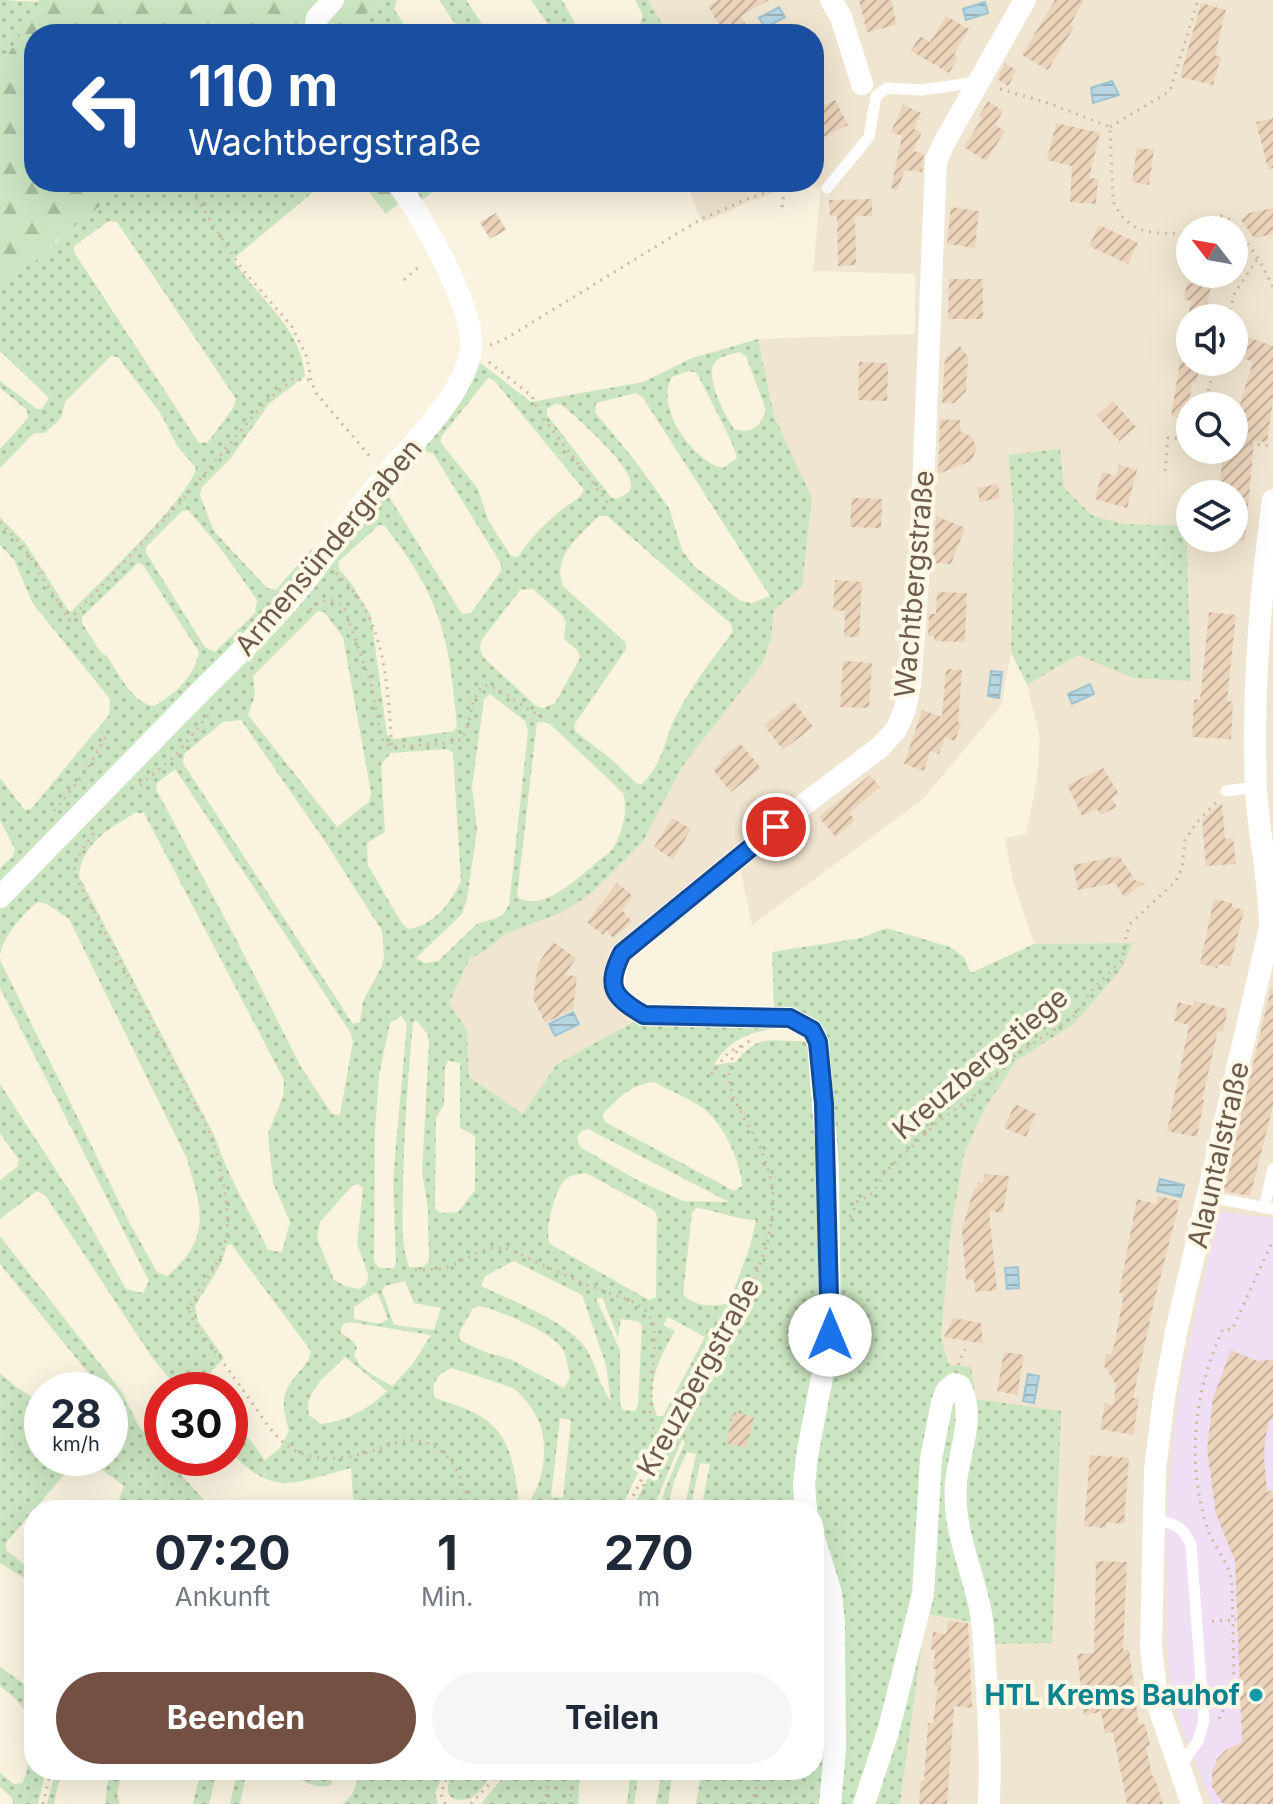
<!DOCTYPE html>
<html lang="de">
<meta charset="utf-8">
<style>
body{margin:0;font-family:Inter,sans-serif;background:#f6f6f7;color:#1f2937;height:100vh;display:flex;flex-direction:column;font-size:30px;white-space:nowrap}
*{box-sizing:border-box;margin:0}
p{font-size:26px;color:#747a83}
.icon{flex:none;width:44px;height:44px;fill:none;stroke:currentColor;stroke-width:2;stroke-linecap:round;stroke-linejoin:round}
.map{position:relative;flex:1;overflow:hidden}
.panel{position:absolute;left:24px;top:1500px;width:800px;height:280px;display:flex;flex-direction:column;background:#fff;border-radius:32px;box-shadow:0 8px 32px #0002}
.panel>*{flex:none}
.guide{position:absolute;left:24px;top:24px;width:800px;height:168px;border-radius:32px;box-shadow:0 8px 32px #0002;background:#1a4fa0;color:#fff;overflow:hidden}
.needle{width:52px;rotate:301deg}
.controls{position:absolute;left:1176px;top:216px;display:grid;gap:16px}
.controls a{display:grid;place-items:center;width:72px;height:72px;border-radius:50%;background:#fff;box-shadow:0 8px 32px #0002;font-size:40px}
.speed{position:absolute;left:24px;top:1372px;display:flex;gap:16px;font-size:40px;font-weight:700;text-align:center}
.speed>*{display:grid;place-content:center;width:104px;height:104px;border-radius:50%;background:#fff;box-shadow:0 8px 32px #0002;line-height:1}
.speed small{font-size:20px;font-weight:400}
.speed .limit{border:12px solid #d22;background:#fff;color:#111}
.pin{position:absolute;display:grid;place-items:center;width:68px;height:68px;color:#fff;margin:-34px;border:4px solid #fff;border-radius:50%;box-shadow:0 2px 8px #0007}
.me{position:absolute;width:88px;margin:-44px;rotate:0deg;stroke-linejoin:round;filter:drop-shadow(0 0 6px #0008)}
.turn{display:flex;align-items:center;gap:28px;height:168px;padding:0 32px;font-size:36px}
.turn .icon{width:104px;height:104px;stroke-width:2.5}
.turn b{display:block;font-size:56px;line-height:68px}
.eta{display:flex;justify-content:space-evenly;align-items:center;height:136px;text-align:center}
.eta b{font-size:48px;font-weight:700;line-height:56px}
.action{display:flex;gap:16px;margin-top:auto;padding:16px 32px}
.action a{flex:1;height:92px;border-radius:48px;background:#735042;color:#fff;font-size:32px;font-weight:700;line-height:92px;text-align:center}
.action a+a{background:#f6f6f7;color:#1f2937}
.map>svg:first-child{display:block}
.residential{fill:#f0e5d0;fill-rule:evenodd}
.education{fill:#f0def5}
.grass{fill:url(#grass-dots);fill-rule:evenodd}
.forest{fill:url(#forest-firs)}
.water{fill:url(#water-rules);stroke:#9ec3d1;stroke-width:2}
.building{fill:url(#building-hatch)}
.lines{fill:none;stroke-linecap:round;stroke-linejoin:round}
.path{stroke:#d0b89f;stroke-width:3;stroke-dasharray:2 6;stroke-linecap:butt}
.lane{stroke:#fff;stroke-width:11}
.street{stroke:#fff;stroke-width:22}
.route-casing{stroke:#114b97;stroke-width:20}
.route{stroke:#1a73e8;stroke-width:14}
.culture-dot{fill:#0f9aa8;stroke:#fdf7e6;stroke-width:3}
.labels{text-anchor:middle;stroke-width:8;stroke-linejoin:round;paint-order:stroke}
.street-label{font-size:28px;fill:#6e5b4a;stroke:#fdf7e6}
.culture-label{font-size:28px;font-weight:bold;fill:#0d838f;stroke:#fdf7e6;text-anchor:end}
</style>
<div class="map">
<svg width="1273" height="1804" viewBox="0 0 1273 1804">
<defs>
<pattern id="grass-dots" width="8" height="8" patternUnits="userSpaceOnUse" patternTransform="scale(2)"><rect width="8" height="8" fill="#cbe5c1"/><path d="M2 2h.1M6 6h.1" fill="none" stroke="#a9bd9f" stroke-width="1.8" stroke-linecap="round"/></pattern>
<pattern id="forest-firs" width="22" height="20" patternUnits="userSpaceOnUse" patternTransform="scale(2)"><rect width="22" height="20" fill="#cbe5c1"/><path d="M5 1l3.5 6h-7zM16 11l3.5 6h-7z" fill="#a9bd9f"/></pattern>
<pattern id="water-rules" width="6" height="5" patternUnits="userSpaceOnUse" patternTransform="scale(2)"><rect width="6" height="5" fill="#b7d6e1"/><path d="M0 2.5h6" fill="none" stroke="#99b1b8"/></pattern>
<pattern id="building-hatch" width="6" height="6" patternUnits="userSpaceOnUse" patternTransform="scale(2)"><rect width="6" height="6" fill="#ecd4bb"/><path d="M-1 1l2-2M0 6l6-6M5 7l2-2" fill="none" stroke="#c3af9a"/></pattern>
</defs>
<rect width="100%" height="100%" fill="#faf3e0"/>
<path class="residential" d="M648,0H1273V1804H900L926,1614L991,1625L1052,1642L1054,1550L976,1399L948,1364L941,1337L951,1229L964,1155L984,1110L1016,1061L1042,1043L1132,943L1034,944L1013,881L1005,838L1026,834L1037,780L1040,738L1027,685L1078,655L1133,678L1186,526L1125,524L1093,516L1064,488L1008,455L1014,512L1011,652L1001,706L922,800L752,925L741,871L630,960L622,974L623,985L631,997L646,1005L633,1022L557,1064L523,1114L469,1077L467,1030L449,1003L470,958L484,952L505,934L529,924L643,841L682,767L763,663L771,638L774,610L802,586L812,498L774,416L758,339L915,334V274L813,271L821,188L804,183L749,202L702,223L686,182H814V34H669ZM1190,230H1234V274H1190ZM1190,318H1234V362H1190ZM1190,406H1234V450H1190ZM1190,494H1234V538H1190Z"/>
<path class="education" d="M1219,1212L1273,1218V1804H1212L1180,1725L1170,1683L1166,1636V1523L1173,1437L1182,1374Z"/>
<path class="grass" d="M0,0L42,2L0,67Z
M382,0H397L394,9L410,34H389L385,28L376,27L367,34H342Z
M439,0H466L489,34H462Z
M531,0H562L581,34H555Z
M635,0H648L666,30L660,34H628L640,24L643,15Z
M117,182H325L233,259C257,299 301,326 305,376L269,404L230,459L202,487L200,495L214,531L267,588L276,590L311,549L316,555L284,597L0,890V868L12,857L15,849L0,820V778L25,810L31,809L109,715L110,699L33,604L14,560L0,545V517L26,544L70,613C95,586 190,498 196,468L177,446L161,414L118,357L111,356L65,402L61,418L45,433H34L0,468V449L28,418L27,410L0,388V381L37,409H42L49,398L0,351V285L43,255ZM109,221L117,222L236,399L233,408L208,442L199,443L74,252V246ZM188,510L221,549L257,600L255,613L215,652L205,647L146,553V547L182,511ZM138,563L143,565L199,652C195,676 175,694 154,706C132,703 119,674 107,656L102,654L82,623V617Z
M408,182H447L420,201Z
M758,339L774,416L812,498L802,586L774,610L771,638L763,663L682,767L643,841L593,892L563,912L505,934L484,952L470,958L449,1003L467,1030L469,1077L523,1114L557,1064L633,1022L780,1028C752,1031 728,1039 714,1065L736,1062C759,1031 774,1043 808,1041L816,1057L820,1335L814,1385L831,1388L838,1353L837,1308L815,1023C802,1010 792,1009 774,1009L772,952L861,938L886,928L950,947L964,957L971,973L1034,944L1133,943L1121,969L1075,1023L1016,1061L984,1110L964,1155L951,1229L941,1337L948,1364L971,1367L976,1399L1061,1411L1052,1643L992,1644L991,1625L926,1614L900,1804H696L702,1770H814V1510H701L710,1464L700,1463L690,1510H684L696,1454L687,1452L675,1478L667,1510H660L665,1489L685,1442L682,1440L652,1510H632L666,1442L692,1401L683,1396L649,1450L620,1510H354L351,1468C295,1482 274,1499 230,1451V1414L265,1460L280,1448L289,1431C282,1404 279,1395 299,1372C305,1365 310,1360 311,1351L231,1244L227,1245L221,1264L195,1306L198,1321L224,1358L212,1371L206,1382L212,1390H179L153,1359L45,1195L37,1191L0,1219V1180L17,1167L19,1160L0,1133V1084L78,1204L126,1289L143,1293L149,1281L0,988V960L128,1220L157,1272L167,1276C212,1239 202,1209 187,1159L69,919L47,904L38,902C23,913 1,939 0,957V905L213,685L474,358L531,402L643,382L692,358ZM739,352L746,356L766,410C760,426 752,435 734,429C725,415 704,377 715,362C720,356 732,354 739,352ZM689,371L697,373C704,388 737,448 737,458L723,468C694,462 654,408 672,377ZM488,378L493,379L584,490C579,501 567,504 559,512C543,525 529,540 518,557L511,556L488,520L478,489L441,443V437ZM636,393L643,398L770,596L752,603L741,601L694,566L682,550L669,508L636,462L595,412L596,403ZM555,404L562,405C576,417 635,468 631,487C630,493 622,496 617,499L611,497L547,415V409ZM426,452L433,453L501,564V571L471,613L462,614L388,495L389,487ZM599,516H607L731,624L733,631C713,659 691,686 676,716C663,742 664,762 642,784L636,783L610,758L576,732L574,725L626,649L625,642L563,586C552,555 579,537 599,516ZM379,525L385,526C441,599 449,635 457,725L454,731L394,739L387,735L371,616L351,583L339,569L338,562ZM533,589L563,616L566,623L564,639L578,651L580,658L555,703L543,708L536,706L483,657L480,648L481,641L520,590ZM318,611L324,612L343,637L371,793L369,802L337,827L248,715L255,695L253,676ZM490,694L525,721L528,731L509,905L502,916L477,924L438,961L425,963L416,958L462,914L467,899L477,830L472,786L484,699ZM241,720L324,840L382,931L384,956L382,966L363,1001L360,1022L353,1024L183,763L184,754L223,722ZM537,722L549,723L623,793C629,809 621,840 610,852C589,866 544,918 517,896ZM447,749L453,753L461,881C451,903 433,926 408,929L401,922L368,865L367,843L385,832L381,764L391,753ZM175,769L350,1032L353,1041L340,1115L332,1114L301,1067L237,941L156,789L157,783ZM135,813H144L284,1080L283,1096L268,1134L273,1183L290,1222L282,1252L268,1250C250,1212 228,1177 215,1137L79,876C82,843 110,828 135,813ZM401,1016L407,1023L393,1178L396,1262L394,1268H380L374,1262L375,1132L379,1075L390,1023ZM416,1020L428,1035L429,1043L422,1172L428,1210L429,1262L422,1267H409C400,1242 403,1212 403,1186C404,1131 408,1077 413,1023ZM448,1061L460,1063V1128L475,1136V1190L458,1212L440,1213L435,1208L436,1118L444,1105L445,1067ZM654,1082C670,1091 689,1098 704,1109C723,1123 742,1164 742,1186L734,1191L605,1122L602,1115C617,1099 631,1084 654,1082ZM588,1129L729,1202L683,1201L637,1180L580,1147L577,1138L581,1131ZM586,1173L654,1210L657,1216L656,1297L649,1300L550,1244C544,1231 554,1194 563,1182C568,1175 578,1174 586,1173ZM358,1184L363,1188L357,1244L368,1274L367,1283L360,1289L347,1287L334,1280L317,1238L320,1222L352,1186ZM696,1208C717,1210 736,1220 756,1220L750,1246L729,1303C714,1307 693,1307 683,1294L692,1213ZM514,1261L582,1295L606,1365L611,1401C599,1386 597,1366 587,1350C568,1321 512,1301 481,1286L485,1276ZM405,1281L414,1303L441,1308L434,1330L394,1325L382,1291L385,1286ZM375,1293L378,1294L388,1319L380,1324L354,1319V1307ZM602,1297L618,1337L621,1319L637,1321L642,1325L638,1405L635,1411L623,1410L620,1404V1350L596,1299ZM478,1306C497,1309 551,1332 562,1348C567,1357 568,1367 570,1378L564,1388L510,1359L485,1352L460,1340L459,1333L473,1308ZM668,1317L705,1337L663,1416H657C644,1386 660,1357 675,1331L663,1325ZM349,1322L431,1335L412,1365L392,1386L368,1372L359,1364L354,1355L357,1348L353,1341L340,1332L343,1324ZM345,1357L387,1391C367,1410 347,1421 320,1424L309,1415C303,1389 330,1374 345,1357ZM452,1368C463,1372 512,1386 517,1391C525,1398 535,1412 539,1422C549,1444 544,1489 525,1505L519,1501C510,1432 500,1418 435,1398C430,1384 438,1372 452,1368ZM560,1418L571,1420L563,1498L551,1497Z
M1060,449L1064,488L1093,516L1125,524L1186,526L1191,681L1133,678L1078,655L1027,685L1011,652L1014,512L1008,455Z
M0,1236L122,1392L138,1425L162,1454V1458H166L213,1510H115L124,1486L86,1458H110V1390H102L0,1264Z
M0,1373L16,1387L42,1403V1458H78L6,1543V1550L34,1572V1584L0,1563Z
M0,1667L34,1691V1770H46L38,1804H13L12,1798L0,1787V1773L14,1784L22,1783C31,1770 32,1729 26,1714C21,1702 10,1694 0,1686Z
M56,1770H69L58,1784L54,1804H47Z
M109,1770H122L117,1795L120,1804H105Z
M201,1770H217L209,1804H193Z
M238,1770H247L240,1804H230Z
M293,1770H334L331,1785C317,1789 304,1783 293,1774Z
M359,1770H445L435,1793L438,1804H342C355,1795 356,1785 359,1770Z
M454,1770H496C488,1780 480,1793 469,1799C442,1804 446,1785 454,1770Z
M509,1770H580L578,1804H481Z
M631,1770H639L634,1804H627Z
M662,1770H673L668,1804H656Z"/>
<path class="forest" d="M38,0H382L342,34H34V182H117L106,190V201L58,239L43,255L0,285V67L41,3Z
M361,182H408L413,191L386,214Z"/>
<path class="water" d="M985,2L988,13L966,20L963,9Z
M779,7L785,17L765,28L759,18Z
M1112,81L1119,95L1093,103L1091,88Z
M991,671L1002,672L999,698L988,696Z
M1090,684L1094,694L1072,704L1068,694Z
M573,1012L579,1024L555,1036L549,1024Z
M1160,1179L1184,1185L1181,1197L1157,1191Z
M1018,1267L1019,1288L1007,1289L1005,1268Z
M1028,1374L1039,1376L1034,1403L1023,1401Z"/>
<path class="building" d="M718,0H769L741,16L751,34H724L708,6Z
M859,0H891L897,25L867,32Z
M1055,0H1084L1070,25L1074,27L1048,70L1022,55Z
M1201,3L1226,10L1215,55L1221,57L1213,85L1180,77Z
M946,16L969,29L954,54L958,57L949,73L911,51L920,36L930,42Z
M1005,63L1017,70L1008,86L997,79Z
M835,100L848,125L814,142V110Z
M988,101L1003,111L995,125L1005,131L986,161L964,147L982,118L979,116Z
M903,105L921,113L914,129L922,132L913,151L924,153L922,172L905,170L897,190L891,188L902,136L891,132Z
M1273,118V168L1268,169L1256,122Z
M1056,123L1100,133L1089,178L1098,179L1096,204L1070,202L1072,166L1047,160Z
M1137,148L1154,150L1149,185L1132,182Z
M872,199V216H855L856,265L838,266L837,216H830L829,200Z
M951,207L979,211L975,248L947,244Z
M1273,208V234L1254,238L1241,220L1249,213Z
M496,213L506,230L490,239L480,222Z
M1099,225L1138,243L1128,264L1089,246Z
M1196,274H1213L1205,318H1188L1191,301L1184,300L1187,282L1194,284Z
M949,279H983V319H948Z
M1247,337L1273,346V401L1267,442L1254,441L1245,541L1234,540V494H1219L1223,452L1234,453L1241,400L1253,362L1240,357Z
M960,346L968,357L966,391L954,403H942L945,358Z
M859,362L888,363L887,401L858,400Z
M1180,362H1201L1196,383L1193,382L1185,419L1171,416Z
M1113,401L1136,427L1119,441L1097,416Z
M940,419L960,420V431L972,437L977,448L971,461L938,474Z
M1119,465L1137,470L1127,508L1095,499L1102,472L1116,476Z
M998,484L1000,498L980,502L977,488Z
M852,498L882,499L881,528L850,527Z
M936,516L965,528L951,564L933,563Z
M835,580L862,582L859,637H844L845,611L833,610Z
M937,592L967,593L965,642L934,641V636H928L929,614H936Z
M1209,612L1236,615L1227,701L1233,702L1231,739L1192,737L1194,699L1200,700Z
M843,661L872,663L869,708L840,707Z
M946,669L962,670L958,722L961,723L955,741L945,737L939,754L930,751L924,771L904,764L922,710L942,717Z
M794,702L813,727L783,750L764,725Z
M740,743L761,768L731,792L713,770L722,761L721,759Z
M1103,768L1119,794L1112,798L1117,807L1100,815L1097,809L1082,816L1067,785Z
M870,775L880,787L849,813L855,820L836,837L819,817Z
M1222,803L1225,839L1233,838L1236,864L1206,866L1202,820Z
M672,818L691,829L673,859L654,847Z
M1119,856L1134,878H1126L1145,883L1124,897L1115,883L1078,890L1073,865Z
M617,883L633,896L622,910L632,922L613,938L606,930L603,935L587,922Z
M1214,899L1232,903V907L1244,910L1230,966L1218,964L1217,968L1200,964Z
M553,942L576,958L565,975L577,976L573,1009L545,1023L533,998L538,964Z
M1271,988H1273V1106L1250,1196L1223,1191Z
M1195,1001L1228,1009L1223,1032L1218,1031L1202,1100H1204L1197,1137L1167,1131L1189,1025L1174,1021L1178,1002L1193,1006Z
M1015,1104L1036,1114L1026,1137L1004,1128Z
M985,1174L1009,1176L1003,1213L989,1211L997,1290L975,1292L974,1279L966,1280L962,1230L974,1188H977L978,1182L983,1183Z
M1158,1196L1180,1201L1154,1302L1133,1398L1139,1399L1133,1435L1100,1429L1105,1403L1113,1405L1116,1384L1104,1366L1106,1354L1112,1355L1124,1294L1119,1293L1137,1199L1156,1204Z
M953,1318L981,1323L983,1344L944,1337Z
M1231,1350L1257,1361L1273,1360V1420L1270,1419L1265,1438L1264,1457L1267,1492L1273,1490V1804H1223L1212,1787V1772L1217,1759L1226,1750L1242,1742L1235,1561L1216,1514L1207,1449L1213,1398Z
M1004,1352L1024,1355L1017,1395L997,1391Z
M734,1412L754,1417L746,1448L726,1443Z
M1090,1455L1129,1458L1124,1524L1107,1522L1106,1528L1084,1526Z
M1096,1561L1127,1562L1123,1650H1129L1139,1725L1145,1724L1150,1745L1146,1747L1152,1776H1154L1163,1804H1127L1113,1732L1105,1733L1101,1712L1084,1715L1077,1654L1094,1653Z
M948,1621L968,1623L972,1708L954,1706L947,1804H919L921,1780H924L928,1723H933L938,1686H934L936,1669H933L935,1650H931L933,1632L946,1634Z"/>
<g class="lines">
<path class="path" d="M1000,89L1048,103L1110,127L1113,201C1128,236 1157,234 1190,233
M1110,127L1170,91L1198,0
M426,188L435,182
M196,198L242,269L291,325L307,357L311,380L316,393L373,460
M782,207L785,187
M1201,230L1221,216L1228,218L1258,258L1273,287
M404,280L422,264
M1228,318L1235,292L1258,258
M490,345L505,339L701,219L747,199L797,182
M489,362L532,396L539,413L609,504
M1204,406L1216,362
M1234,441L1269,446
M1165,471L1168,438L1190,439
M0,522L25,549L69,620L179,504L265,402L293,379L311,380
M336,573C387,618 387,684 392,747
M310,610C322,600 331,596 344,607L371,684L381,737L384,742L392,747L450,743L460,740C474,724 467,700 484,685L492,686L546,720
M140,785L175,756L210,713
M54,811L87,770L106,736
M93,833L74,864L76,877L212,1137C220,1168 235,1219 223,1250C215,1272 197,1288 189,1310L194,1322C212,1347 230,1372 248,1397C261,1415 273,1437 292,1449C319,1465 354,1457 382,1448C391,1445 402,1440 411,1440C448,1442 466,1477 467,1510
M711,1074L729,1052L741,1046
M925,1134L935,1101
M850,1217L858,1201L873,1193L885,1172L938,1122L976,1094L1013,1057L1074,1016L1092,990L1121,961L1125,949L1126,934L1131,923L1176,881L1182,868L1185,840L1197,822L1217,802
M415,1270L444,1269L477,1253L492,1248H506L582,1283L634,1302L646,1311L653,1322L655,1340L650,1416L654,1430L662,1440
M958,1365L965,1349
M626,1510C638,1487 649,1463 662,1440C700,1372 773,1280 773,1200C773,1182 767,1164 760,1147C743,1113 702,1065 755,1038
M642,1510L644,1479
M1212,1621L1233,1620C1232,1606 1233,1591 1231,1577C1227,1560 1212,1544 1207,1527C1186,1460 1194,1392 1223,1329L1232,1330L1273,1240
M1219,1719L1234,1687L1233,1620H1236
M43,1804L51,1770
M445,1804L441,1794L449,1770
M471,1804L502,1770
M544,1804L551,1770
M570,1804L573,1770
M751,1804L762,1770"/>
<path class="lane" d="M827,188L869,137L876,96L887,88L921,90L977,82
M1226,791L1256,787
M1209,1197L1273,1209
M1264,1208L1273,1169
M1152,1519C1172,1523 1183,1525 1191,1545L1204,1721L1198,1741L1178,1769"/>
<path class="street" d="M831,0L841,17L862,84
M314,34L317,18L333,0
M0,897C66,829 132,762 198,694C228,664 259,635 287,603C323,563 351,515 387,474C414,442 465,393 471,350C477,313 420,211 396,182
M806,1510L804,1485L807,1456L830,1335L828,1169L818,1042L812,1030L790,1018L644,1015C614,997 606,986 622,953L798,809L879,748L896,730L905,709L910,684L921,540L936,161L945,141L1025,0
M814,1538L831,1593L834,1624L835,1750L830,1804
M864,1804L888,1732L923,1594L931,1459L942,1402L947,1390L954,1384L960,1386C976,1416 959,1452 956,1482C952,1526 971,1566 980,1608C984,1626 984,1645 985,1663C989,1710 991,1756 989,1804
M1192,1804L1158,1705L1151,1648L1155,1470L1164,1397L1176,1332L1270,928C1270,880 1258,834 1256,787C1252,690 1260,595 1273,500"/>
</g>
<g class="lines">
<defs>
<path id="route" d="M776,827L622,953C605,987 613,997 644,1015L790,1018L812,1030L818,1042L824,1104L830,1335"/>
</defs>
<use href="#route" class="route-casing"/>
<use href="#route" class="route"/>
</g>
<circle class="culture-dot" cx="1256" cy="1695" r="8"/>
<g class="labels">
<g class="street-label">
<text transform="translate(328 547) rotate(-50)" y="10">Armensündergraben</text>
<text transform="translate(914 584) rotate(-85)" y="10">Wachtbergstraße</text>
<text transform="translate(980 1063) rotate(-40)" y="10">Kreuzbergstiege</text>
<text transform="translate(1218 1155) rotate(-77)" y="10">Alauntalstraße</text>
<text transform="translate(698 1377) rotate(-61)" y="10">Kreuzbergstraße</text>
</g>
<g class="culture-label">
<text x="1240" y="1705">HTL Krems Bauhof</text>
</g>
</g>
</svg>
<div class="controls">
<a><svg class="needle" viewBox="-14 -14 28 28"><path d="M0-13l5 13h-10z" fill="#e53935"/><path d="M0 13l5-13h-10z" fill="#747a83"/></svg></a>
<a><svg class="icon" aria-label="sound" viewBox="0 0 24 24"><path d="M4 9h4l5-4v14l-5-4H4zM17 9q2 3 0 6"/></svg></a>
<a><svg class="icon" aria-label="search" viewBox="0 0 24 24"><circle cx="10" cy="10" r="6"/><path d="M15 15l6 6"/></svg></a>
<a><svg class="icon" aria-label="layers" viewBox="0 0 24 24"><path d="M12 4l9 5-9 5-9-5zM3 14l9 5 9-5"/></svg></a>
</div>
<div class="speed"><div>28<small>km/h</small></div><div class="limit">30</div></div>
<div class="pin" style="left:776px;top:827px;background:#d93025"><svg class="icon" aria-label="arrive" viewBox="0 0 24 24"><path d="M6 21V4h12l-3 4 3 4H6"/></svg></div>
<svg class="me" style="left:830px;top:1335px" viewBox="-20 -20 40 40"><circle r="19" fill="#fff"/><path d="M0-13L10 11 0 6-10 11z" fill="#1a73e8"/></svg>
<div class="guide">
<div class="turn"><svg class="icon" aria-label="left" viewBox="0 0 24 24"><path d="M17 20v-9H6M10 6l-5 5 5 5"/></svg><div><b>110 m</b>Wachtbergstraße</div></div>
</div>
<section class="panel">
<div class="eta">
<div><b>07:20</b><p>Ankunft</p></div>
<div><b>1</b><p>Min.</p></div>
<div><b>270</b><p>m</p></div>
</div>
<div class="action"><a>Beenden</a><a>Teilen</a></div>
</section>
</div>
